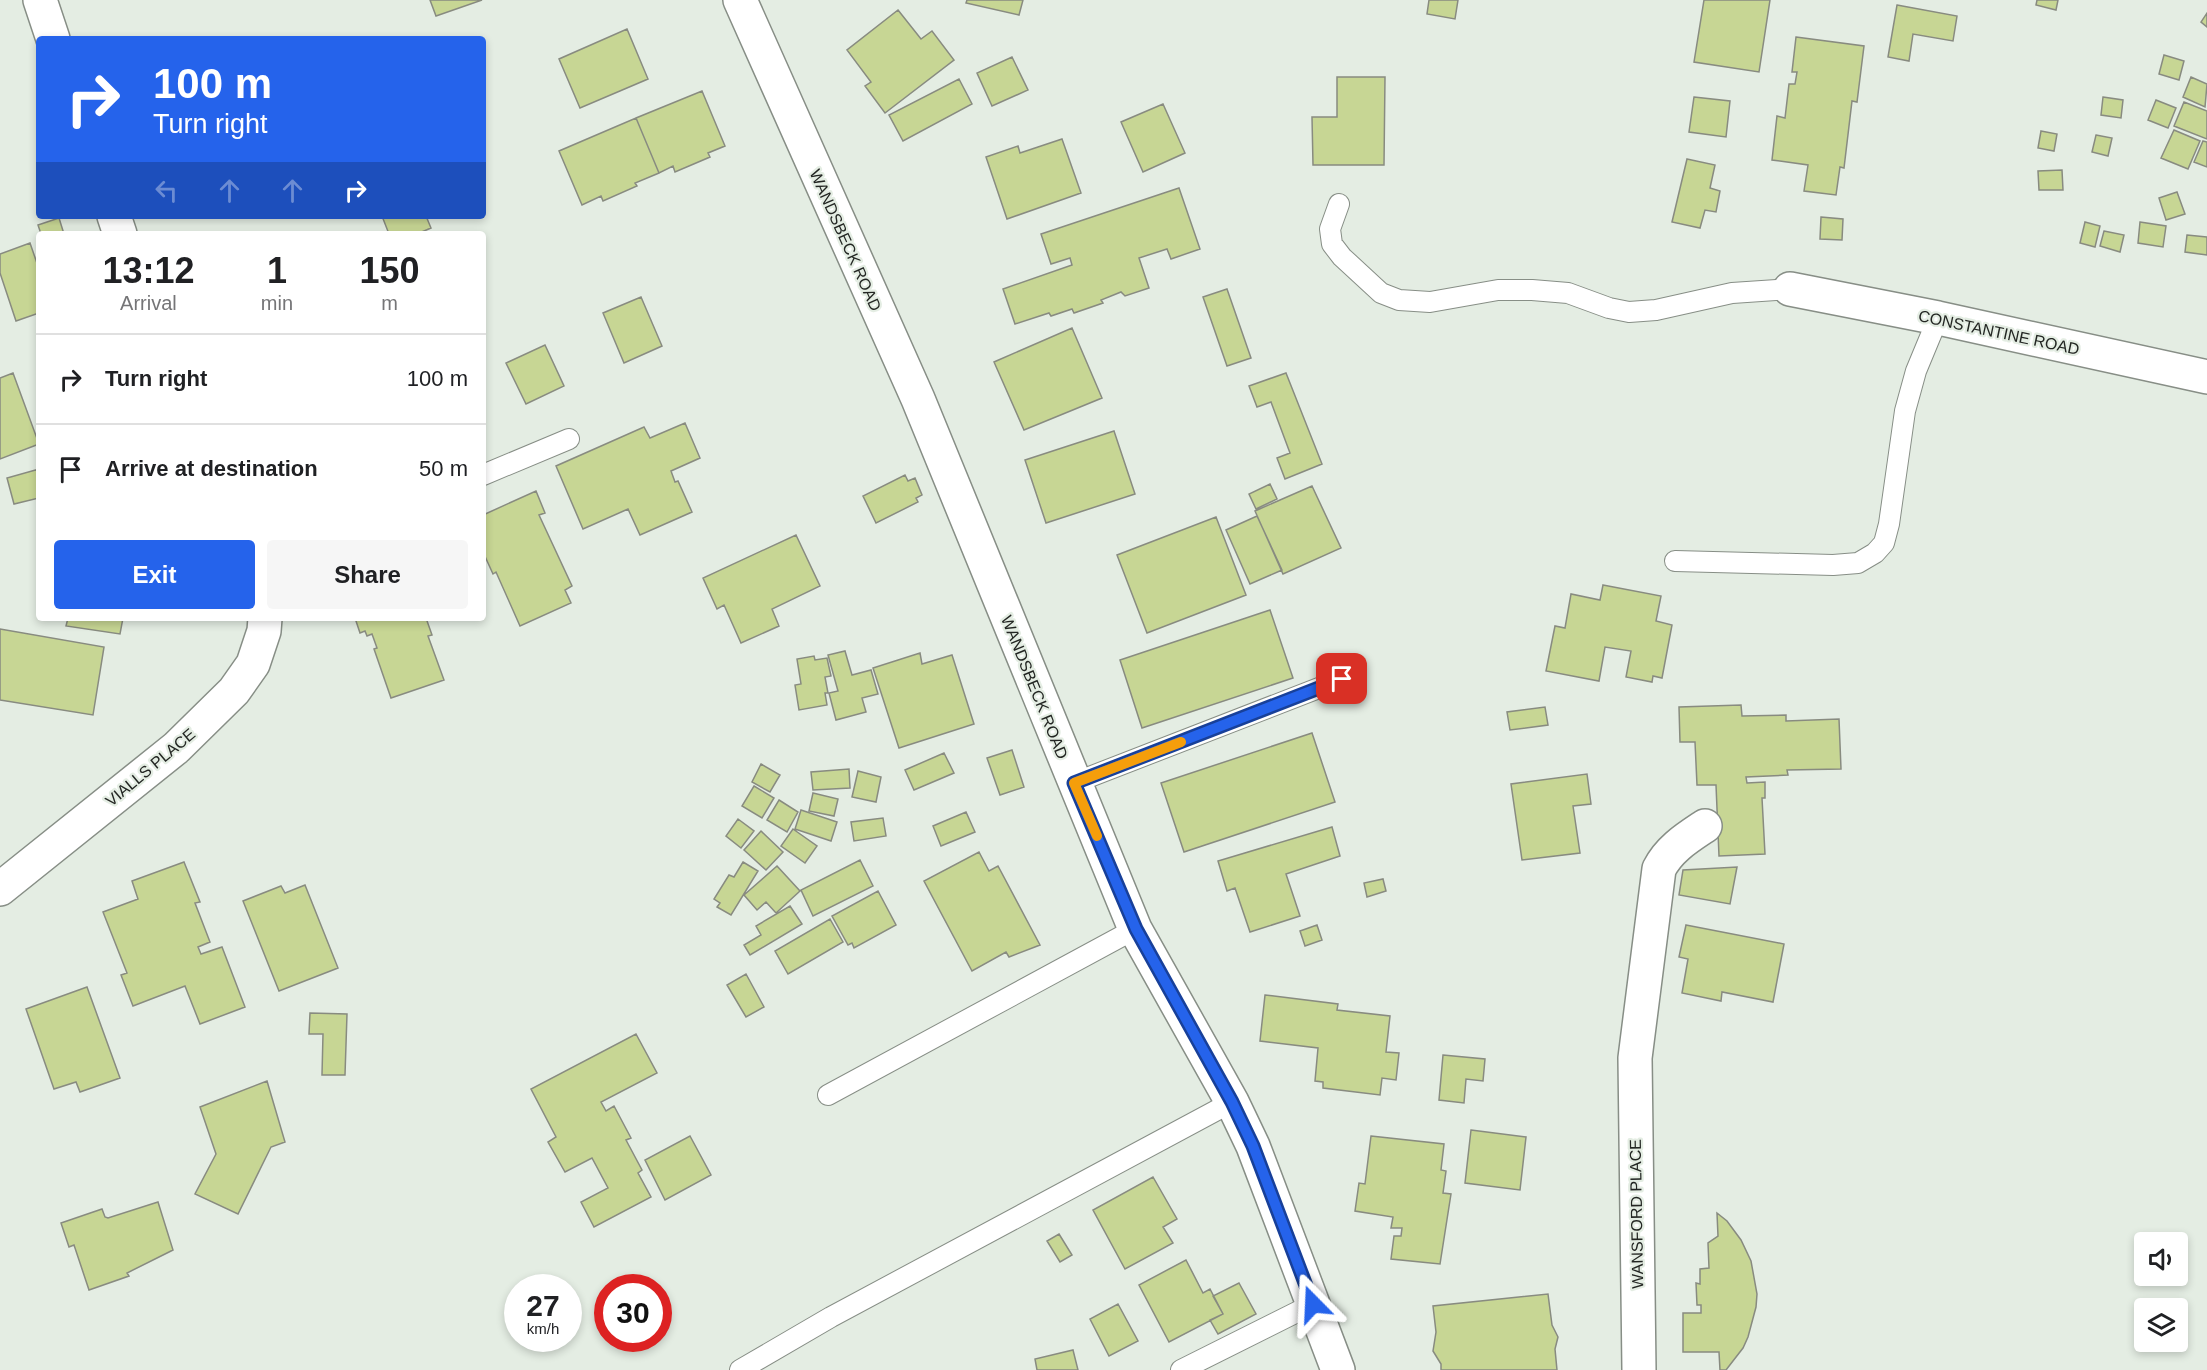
<!DOCTYPE html>
<style>
body{margin:0;font-family:Arial,sans-serif;background:#f6f6f6;color:#202124;height:100vh;display:flex;flex-direction:column;font-size:22px;white-space:nowrap}
*{box-sizing:border-box;margin:0}
p{font-size:20px;color:#757577}
.icon{flex:none;width:33px;height:33px;fill:none;stroke:currentColor;stroke-width:2;stroke-linecap:round;stroke-linejoin:round}
.map{position:relative;flex:1;overflow:hidden}
.sheet{position:absolute;left:36px;top:231px;width:450px;height:390px;display:flex;flex-direction:column;background:#fff;border-radius:6px;box-shadow:0 3px 9px #0003}
.sheet>*{flex:none}
.banner{position:absolute;left:36px;top:36px;width:450px;height:183px;border-radius:6px;box-shadow:0 3px 9px #0003;background:#2563eb;color:#fff;overflow:hidden}
.tools{position:absolute;left:2134px;top:1232px;display:grid;gap:12px}
.tools a{display:grid;place-items:center;width:54px;height:54px;border-radius:6px;background:#fff;box-shadow:0 3px 9px #0003;font-size:30px}
.speed{position:absolute;left:504px;top:1274px;display:flex;gap:12px;font-size:30px;font-weight:700;text-align:center}
.speed>*{display:grid;place-content:center;width:78px;height:78px;border-radius:50%;background:#fff;box-shadow:0 3px 9px #0003;line-height:1}
.speed small{font-size:15px;font-weight:400}
.speed .limit{border:9px solid #d22;background:#fff;color:#111}
.pin{position:absolute;display:grid;place-items:center;width:51px;height:51px;color:#fff;margin:-26px;border-radius:12px;box-shadow:0 3px 9px #0006}
.me{position:absolute;width:66px;margin:-33px;rotate:339deg;stroke-linejoin:round;filter:drop-shadow(0 0 4px #0008)}
.turn{display:flex;align-items:center;gap:21px;height:126px;padding:0 18px;font-size:27px}
.turn .icon{width:78px;height:78px;stroke-width:2.5}
.turn b{display:block;font-size:42px;line-height:51px}
.lanes{display:flex;align-items:center;height:57px;padding:0 18px;background:#0003;justify-content:center;gap:30px;direction:ltr}
.lanes .off{opacity:.35}
.eta{display:flex;justify-content:space-evenly;align-items:center;height:102px;text-align:center}
.eta b{font-size:36px;font-weight:700;line-height:42px}
.cta{display:flex;gap:12px;margin-top:auto;padding:12px 18px}
.cta a{flex:1;height:69px;border-radius:6px;background:#2563eb;color:#fff;font-size:24px;font-weight:700;line-height:69px;text-align:center}
.cta a+a{background:#f6f6f6;color:#202124}
ul{padding:0;list-style:none}
li{display:flex;align-items:center;gap:18px;height:90px;padding:0 18px;border-top:2px solid #e0e0e0}
li div{flex:1}
li b{display:block;font-size:22px}
li em{font-style:normal}
.map>svg:first-child{display:block}
.building{fill:#c7d694;stroke:#888b80;stroke-width:1.5}
.lines{fill:none;stroke-linecap:round;stroke-linejoin:round}
.service-casing{stroke:#878e86;stroke-width:22}
.minor-casing{stroke:#878e86;stroke-width:36}
.service{stroke:#fff;stroke-width:20}
.minor{stroke:#fff;stroke-width:33}
.route-casing{stroke:#184099;stroke-width:15}
.route{stroke:#2563eb;stroke-width:10}
.slow{stroke:#f59e0b;stroke-width:10}
.labels{text-anchor:middle;stroke-width:4.5;stroke-linejoin:round;paint-order:stroke}
.street-label{font-size:16px;fill:#232623;stroke:#e4ede3}
</style>
<div class="map">
<svg width="2207" height="1370" viewBox="0 0 2207 1370">
<rect width="100%" height="100%" fill="#e4ede3"/>
<path class="building" d="M430,0H482L436,16Z
M967,0H1023L1019,15L966,3Z
M1429,0H1458L1455,19L1427,14Z
M1704,0H1770L1759,72L1694,62Z
M2037,0H2058L2056,10L2036,5Z
M1897,5L1957,16L1953,41L1913,34L1909,61L1888,57Z
M898,10L921,39L932,31L954,60L885,113L865,86L871,82L847,50Z
M2207,13V27L2201,22Z
M627,29L648,79L580,108L559,59Z
M1796,37L1864,46L1857,102L1852,101L1844,168L1840,167L1836,195L1804,191L1808,165L1772,160L1777,116L1785,118L1789,84H1795L1797,72H1792Z
M2164,55L2184,61L2179,80L2159,74Z
M1012,57L1028,90L992,106L977,73Z
M1337,77H1385L1384,165H1313L1312,117H1337Z
M2191,77L2207,84L2205,107L2183,97Z
M959,79L972,104L903,141L889,115Z
M702,91L725,146L708,153L710,157L675,172L673,166L659,173L636,118Z
M1694,97L1730,101L1726,137L1689,132Z
M2103,97L2123,100L2121,118L2101,115Z
M2156,100L2176,108L2168,128L2148,120Z
M2184,102L2207,111V139L2174,126Z
M1163,104L1185,153L1143,172L1121,122Z
M636,118L659,173L635,183L637,186L603,201L601,196L582,205L559,151Z
M2174,130L2200,141L2188,169L2161,158Z
M2041,131L2057,134L2054,151L2038,148Z
M2096,135L2112,138L2108,156L2092,152Z
M1062,139L1081,193L1007,219L986,157L1018,146L1020,153Z
M2203,141L2207,142V167L2194,162Z
M1687,159L1715,165L1710,188L1720,191L1716,212L1705,210L1700,228L1672,222Z
M2062,170L2063,190H2039L2038,171Z
M1179,188L1200,249L1171,259L1167,249L1139,258L1149,288L1125,296L1121,292L1101,300L1103,303L1074,313L1072,309L1051,316L1049,313L1015,324L1003,289L1072,265L1070,258L1051,264L1041,234Z
M2177,192L2185,214L2166,220L2159,198Z
M382,216H426L431,228L417,234H389Z
M1821,217L1843,219L1842,240L1820,239Z
M59,218L64,234H41L38,225Z
M2085,222L2100,226L2095,247L2080,243Z
M2140,222L2166,226L2163,247L2138,243Z
M2104,231L2124,235L2120,252L2100,246Z
M2187,235L2207,237V255L2185,252Z
M30,243L39,269V313L16,321L0,273V254Z
M1227,289L1251,358L1227,366L1203,297Z
M641,297L662,346L624,363L603,313Z
M1072,328L1102,398L1024,430L994,362Z
M545,345L564,386L526,404L506,363Z
M13,373L39,444L0,459V378Z
M1286,373L1322,464L1285,479L1277,458L1290,453L1271,402L1257,407L1249,386Z
M685,423L700,458L671,471L675,482L678,481L692,512L640,535L628,509L583,529L556,466L644,427L650,438Z
M1114,431L1135,494L1046,523L1025,460Z
M39,469V498L14,504L7,478Z
M905,475L908,481L915,478L922,495L916,498L918,502L876,523L863,496Z
M1270,484L1277,499L1256,509L1249,494Z
M1312,486L1341,548L1283,574L1255,511Z
M536,491L545,513L539,515L572,586L565,590L571,603L520,626L496,572L493,574L483,552V515Z
M1257,516L1282,570L1250,584L1226,530Z
M1216,517L1246,595L1147,633L1117,555Z
M796,535L820,586L772,609L779,626L741,643L724,605L717,609L703,578Z
M1603,585L1661,596L1656,621L1672,625L1662,678L1653,676L1652,682L1626,677L1631,651L1605,647L1599,681L1546,671L1555,626L1565,628L1571,594L1600,600Z
M1270,610L1293,678L1142,728L1120,660Z
M68,618H123L120,634L66,626Z
M355,618H426L432,635L428,636L444,680L391,698L374,649L377,648L372,634L367,636L365,631L360,633Z
M0,629L104,647L93,715L0,700Z
M845,651L852,675L871,670L878,694L862,698L866,712L836,720L829,693L838,691L828,655Z
M920,653L922,664L952,655L974,724L899,748L873,668Z
M814,656L815,660L827,658L831,676L825,677L828,693H825L827,705L799,710L795,685L801,684L797,659Z
M1741,705L1742,716L1786,715V721L1839,719L1841,769L1787,770L1788,775L1746,777L1747,783L1765,782V798H1762L1765,854L1719,856L1716,785H1697L1695,742H1680L1679,707Z
M1545,707L1548,725L1510,730L1507,712Z
M1312,733L1335,802L1184,852L1161,783Z
M1012,750L1024,787L1000,795L987,758Z
M944,753L954,773L914,790L905,770Z
M761,764L780,775L770,792L752,782Z
M849,769L850,788L813,790L811,772Z
M858,771L881,777L876,802L852,797Z
M1587,774L1591,804L1573,806L1580,853L1522,860L1511,784Z
M754,786L774,798L762,818L742,806Z
M813,793L838,799L834,816L809,811Z
M779,800L798,812L787,832L767,820Z
M801,810L837,822L831,841L795,829Z
M966,812L975,832L941,846L933,826Z
M883,818L886,836L854,841L851,822Z
M738,819L754,831L741,848L726,836Z
M1332,827L1340,856L1286,874L1300,916L1250,932L1235,888L1227,891L1218,861Z
M793,829L817,846L805,863L781,846Z
M761,831L783,852L766,870L744,850Z
M979,852L989,871L998,866L1040,945L1009,957L1006,952L972,971L924,881Z
M860,860L873,886L813,916L801,890Z
M184,862L200,902L195,903L210,942L198,947L201,954L222,947L245,1007L200,1024L185,986L133,1006L121,975L127,973L103,912L138,899L132,881Z
M743,862L758,871L731,915L717,907L720,903L714,899L729,875L734,877Z
M777,866L800,891L776,913L766,902L757,910L744,895Z
M1737,867L1730,904L1679,895L1683,870Z
M1383,879L1386,891L1367,897L1364,883Z
M305,885L338,968L279,991L243,901L281,886L285,893Z
M878,891L896,925L854,948L852,943L848,945L832,916Z
M790,906L802,924L750,955L744,945L761,935L756,926Z
M830,919L843,942L788,974L775,951Z
M1317,925L1322,940L1305,946L1300,931Z
M1686,925L1784,944L1773,1002L1722,992L1721,1001L1682,993L1688,959L1679,957Z
M746,974L764,1007L746,1017L727,985Z
M87,987L120,1078L80,1092L76,1082L54,1089L26,1009Z
M1265,995L1338,1004L1337,1010L1390,1016L1386,1052L1399,1053L1396,1080L1382,1078L1380,1095L1323,1088V1082L1315,1081L1318,1048L1260,1041Z
M310,1013L347,1014L345,1075H322L323,1034H309Z
M636,1034L657,1073L601,1102L606,1111L614,1106L631,1138L626,1140L642,1170L638,1173L651,1197L594,1227L581,1202L608,1188L592,1158L565,1172L548,1142L556,1137L531,1089Z
M1443,1055L1485,1059L1483,1081L1466,1079L1464,1103L1439,1100Z
M267,1081L285,1142L271,1147L238,1214L195,1194L216,1154L200,1107Z
M1471,1130L1526,1137L1520,1190L1465,1183Z
M690,1136L711,1175L665,1200L645,1160Z
M1371,1136L1444,1144L1441,1170L1446,1171L1443,1193L1451,1194L1440,1264L1391,1259L1394,1236H1401L1402,1228H1391L1393,1217L1355,1211L1359,1183L1365,1184Z
M1153,1177L1177,1219L1163,1227L1173,1243L1125,1269L1093,1210Z
M158,1202L173,1250L127,1273L129,1276L89,1290L74,1245L69,1247L61,1223L102,1209L105,1217L108,1218Z
M1717,1213L1727,1221L1741,1240L1751,1261L1757,1294L1756,1307L1748,1337L1743,1348L1726,1370H1720L1719,1352H1683V1313H1701V1305H1697L1696,1283L1700,1284V1269L1709,1268L1708,1243L1718,1236Z
M1059,1234L1072,1255L1060,1262L1047,1241Z
M1186,1260L1203,1293L1210,1289L1223,1314L1169,1342L1139,1285Z
M1239,1283L1256,1314L1218,1334L1210,1320L1223,1314L1213,1296Z
M1548,1294L1552,1325L1558,1337L1555,1349L1557,1370H1441V1364L1433,1351L1436,1332L1433,1306Z
M1118,1304L1138,1341L1109,1356L1090,1319Z
M1073,1350L1078,1370H1037L1035,1359Z"/>
<g class="lines">
<defs>
<path id="service" d="M1339,204L1330,229L1332,244L1342,257L1381,293L1399,300L1430,302L1498,290H1532L1568,293L1609,308L1629,312L1656,310L1732,293L1790,289
M483,475L569,439
M1675,561L1833,565L1858,563L1875,553L1884,543L1889,524L1905,411L1916,371L1938,318
M1074,783L1342,679
M828,1095L1135,929
M740,1370L831,1317L1232,1102
M1181,1370L1313,1304"/>
<path id="minor" d="M40,0L53,39
M740,0L918,399L1135,929L1232,1102L1253,1146L1338,1370
M114,216L120,234
M1790,289L1938,318L2207,377
M0,889L176,748L234,691L253,664L264,631L265,618
M1639,1370L1635,1058L1659,869C1669,849 1687,838 1705,826"/>
</defs>
<use href="#service" class="service-casing"/>
<use href="#minor" class="minor-casing"/>
<use href="#service" class="service"/>
<use href="#minor" class="minor"/>
</g>
<g class="lines">
<defs>
<path id="route" d="M1313,1304L1253,1146L1232,1102L1136,929L1074,783L1342,679"/>
</defs>
<use href="#route" class="route-casing"/>
<use href="#route" class="route"/>
<path class="slow" d="M1097,836L1074,783L1181,742"/>
</g>
<g class="labels">
<g class="street-label">
<text transform="translate(846 240) rotate(66)" y="6">WANDSBECK ROAD</text>
<text transform="translate(1999 332) rotate(12)" y="6">CONSTANTINE ROAD</text>
<text transform="translate(1035 687) rotate(68)" y="6">WANDSBECK ROAD</text>
<text transform="translate(150 767) rotate(-40)" y="6">VIALLS PLACE</text>
<text transform="translate(1636 1214) rotate(-91)" y="6">WANSFORD PLACE</text>
</g>
</g>
</svg>
<div class="tools">
<a><svg class="icon" aria-label="sound" viewBox="0 0 24 24"><path d="M4 9h4l5-4v14l-5-4H4zM17 9q2 3 0 6"/></svg></a>
<a><svg class="icon" aria-label="layers" viewBox="0 0 24 24"><path d="M12 4l9 5-9 5-9-5zM3 14l9 5 9-5"/></svg></a>
</div>
<div class="speed"><div>27<small>km/h</small></div><div class="limit">30</div></div>
<div class="pin" style="left:1342px;top:679px;background:#d93025"><svg class="icon" aria-label="arrive" viewBox="0 0 24 24"><path d="M6 21V4h12l-3 4 3 4H6"/></svg></div>
<svg class="me" style="left:1313px;top:1304px" viewBox="-20 -20 40 40"><path d="M0-17L14 15 0 8-14 15z" fill="#2563eb" stroke="#fff" stroke-width="4"/></svg>
<div class="banner">
<div class="turn"><svg class="icon" aria-label="right" viewBox="0 0 24 24"><path d="M7 20v-9h11M14 6l5 5-5 5"/></svg><div><b>100 m</b>Turn right</div></div>
<div class="lanes"><svg class="icon off" aria-label="left" viewBox="0 0 24 24"><path d="M17 20v-9H6M10 6l-5 5 5 5"/></svg><svg class="icon off" aria-label="ahead" viewBox="0 0 24 24"><path d="M12 20V5M6 11l6-6 6 6"/></svg><svg class="icon off" aria-label="ahead" viewBox="0 0 24 24"><path d="M12 20V5M6 11l6-6 6 6"/></svg><svg class="icon" aria-label="right" viewBox="0 0 24 24"><path d="M7 20v-9h11M14 6l5 5-5 5"/></svg></div>
</div>
<section class="sheet">
<div class="eta">
<div><b>13:12</b><p>Arrival</p></div>
<div><b>1</b><p>min</p></div>
<div><b>150</b><p>m</p></div>
</div>
<ul>
<li><svg class="icon" aria-label="right" viewBox="0 0 24 24"><path d="M7 20v-9h11M14 6l5 5-5 5"/></svg><div><b>Turn right</b></div><em>100 m</em></li>
<li><svg class="icon" aria-label="arrive" viewBox="0 0 24 24"><path d="M6 21V4h12l-3 4 3 4H6"/></svg><div><b>Arrive at destination</b></div><em>50 m</em></li>
</ul>
<div class="cta"><a>Exit</a><a>Share</a></div>
</section>
</div>
